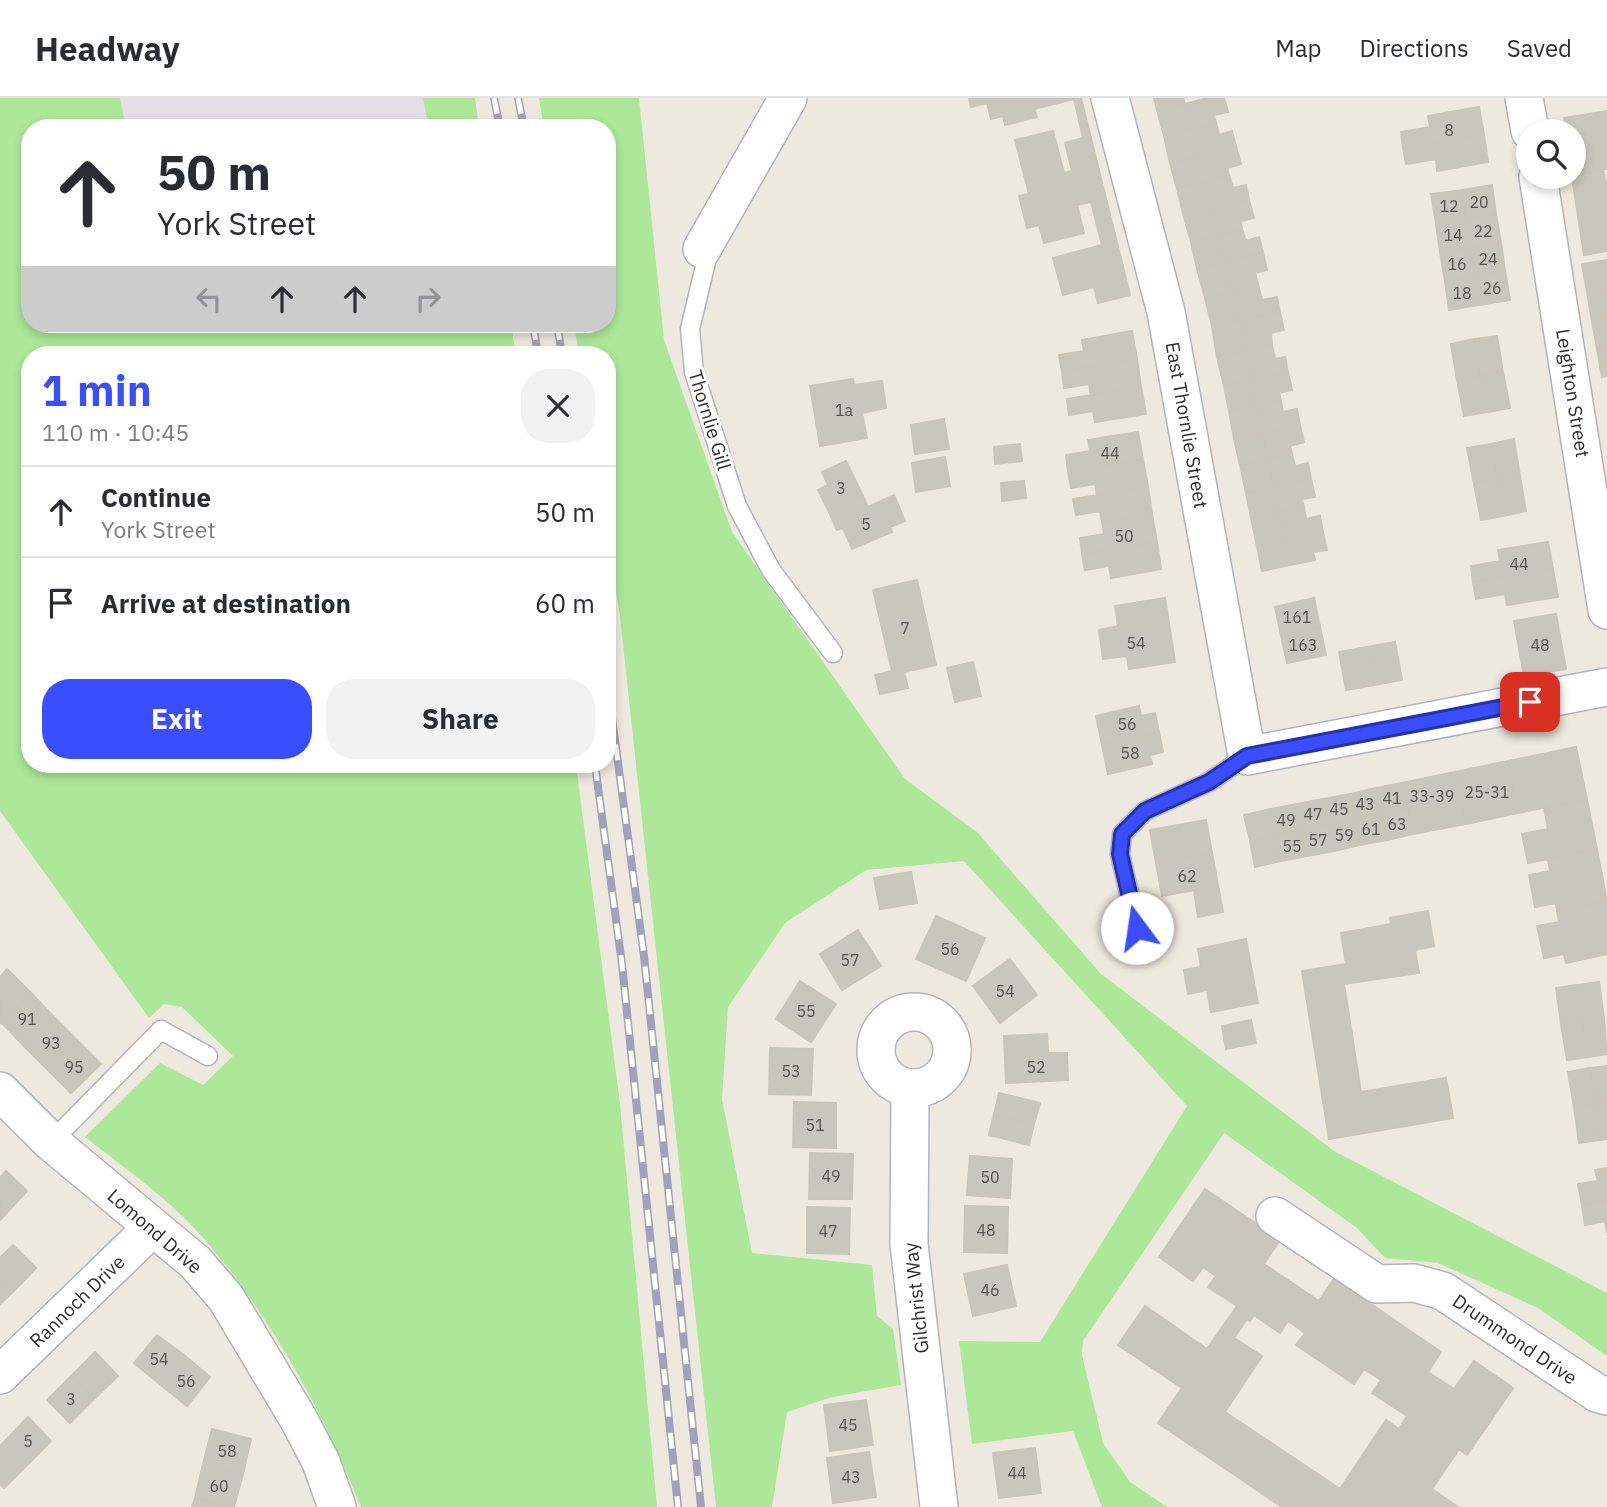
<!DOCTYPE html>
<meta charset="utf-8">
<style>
body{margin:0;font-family:"IBM Plex Sans",sans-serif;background:#f2f2f3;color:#2b2b33;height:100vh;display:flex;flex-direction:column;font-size:26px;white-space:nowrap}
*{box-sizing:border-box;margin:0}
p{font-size:23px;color:#7c7c81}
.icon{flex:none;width:38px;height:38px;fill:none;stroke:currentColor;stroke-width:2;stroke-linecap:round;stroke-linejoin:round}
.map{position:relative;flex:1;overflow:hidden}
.sheet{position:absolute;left:21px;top:248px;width:595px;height:427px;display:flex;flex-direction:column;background:#fff;border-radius:28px;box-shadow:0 4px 10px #0003}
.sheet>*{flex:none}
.top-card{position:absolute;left:21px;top:21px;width:595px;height:214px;border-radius:28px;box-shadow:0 4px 10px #0003;background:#fff;color:#2b2b33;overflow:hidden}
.controls{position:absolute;left:1516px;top:21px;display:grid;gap:14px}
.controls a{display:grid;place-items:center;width:70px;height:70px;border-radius:50%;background:#fff;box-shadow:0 4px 10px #0003;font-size:35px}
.pin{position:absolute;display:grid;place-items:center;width:60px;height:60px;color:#fff;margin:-30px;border-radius:14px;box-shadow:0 4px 10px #0006}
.me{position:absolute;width:77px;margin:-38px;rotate:346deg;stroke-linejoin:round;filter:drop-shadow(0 0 5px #0008)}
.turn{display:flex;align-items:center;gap:24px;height:147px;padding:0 21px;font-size:32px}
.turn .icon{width:91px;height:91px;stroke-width:2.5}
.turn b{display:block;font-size:49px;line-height:60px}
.lanes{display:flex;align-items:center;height:66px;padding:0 21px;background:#0003;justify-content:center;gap:35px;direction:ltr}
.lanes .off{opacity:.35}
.round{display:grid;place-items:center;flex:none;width:74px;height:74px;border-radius:28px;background:#f2f2f3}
.summary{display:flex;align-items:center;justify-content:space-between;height:119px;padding:0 21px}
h1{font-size:42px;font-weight:800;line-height:52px;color:#3b4eff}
.primary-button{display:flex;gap:14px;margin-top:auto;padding:14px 21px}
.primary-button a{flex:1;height:80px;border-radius:28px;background:#3b4eff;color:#fff;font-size:28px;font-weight:800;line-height:80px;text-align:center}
.primary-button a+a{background:#f2f2f3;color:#2b2b33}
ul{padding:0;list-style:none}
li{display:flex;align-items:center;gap:21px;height:91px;padding:0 21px;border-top:2px solid #e1e1e2}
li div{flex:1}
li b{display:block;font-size:26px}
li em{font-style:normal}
header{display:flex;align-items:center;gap:42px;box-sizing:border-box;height:98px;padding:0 35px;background:#fff;border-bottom:2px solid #e1e1e2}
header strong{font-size:33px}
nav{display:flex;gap:38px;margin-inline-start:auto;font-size:24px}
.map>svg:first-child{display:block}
.industrial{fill:#e2dfe7}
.green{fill:#ade799}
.building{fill:#c9c7bd;stroke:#cac5b8;stroke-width:2;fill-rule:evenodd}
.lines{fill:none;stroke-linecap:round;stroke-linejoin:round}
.service-casing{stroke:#b2b3c0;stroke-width:21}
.minor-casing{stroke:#b2b3c0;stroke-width:40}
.service{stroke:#fff;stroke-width:18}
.minor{stroke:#fff;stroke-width:37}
.rail-casing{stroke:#a0a2b7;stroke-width:8}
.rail{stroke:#fff;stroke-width:5;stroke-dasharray:16;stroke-linecap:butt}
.route-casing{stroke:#2633a6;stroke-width:18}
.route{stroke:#3b4eff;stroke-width:12}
.labels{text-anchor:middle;stroke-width:6;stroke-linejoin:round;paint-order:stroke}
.number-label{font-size:16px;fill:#535350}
.street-label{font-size:19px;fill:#2c2c2c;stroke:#fff}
</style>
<header>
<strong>Headway</strong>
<nav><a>Map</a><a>Directions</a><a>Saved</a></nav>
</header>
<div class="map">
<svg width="1607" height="1409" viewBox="0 0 1607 1409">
<rect width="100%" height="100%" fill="#eee9de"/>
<path class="industrial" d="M120,0H423L428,28L126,30Z"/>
<path class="green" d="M0,0H120L126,30H30V226H511L516,257H30V667H576L620,1006L657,1409H361C323,1314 273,1222 206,1143C172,1103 126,1071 85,1039L160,965L203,987L233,958L182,909L164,906L149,920L0,713Z
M423,0H475L479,30H418L428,27Z
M539,0H639L664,242L732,434L905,681L977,734L1101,876L1334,1053L1607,1195V1258L1538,1210L1438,1165L1385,1160L1357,1130L1224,1035L1083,1243L1082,1257L1103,1345L1130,1384L1167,1409H1102L1073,1333L972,1346L959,1243L1040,1244L1187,1008L964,763L866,772L785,825L728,909L722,1001L752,1155L872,1167L877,1218L893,1231L901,1287L832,1299L787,1314L772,1409H716L620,518L607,438V257H579L574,226H607V30H544Z"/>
<path class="building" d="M969,0H1081L1130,197L1098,205L1094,189L1063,197L1053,160L1102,147L1091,104L1077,107L1084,135L1044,145L1039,127L1027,130L1019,98L1029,96L1015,42L1053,33L1064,75L1072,73L1065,45L1083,40L1074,1L1034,11L1037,19L1005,27L1003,18L991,21L987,5L971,9Z
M1154,0H1183L1185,6L1157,12Z
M1207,0H1224L1228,14L1214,17L1216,25L1191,31L1185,6Z
M1185,6L1191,31L1164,38L1157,12Z
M1479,9L1484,37L1403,50L1401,34L1430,29L1428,18Z
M1607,13V71L1573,76V33H1566L1564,20Z
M1216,25L1219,37L1232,33L1236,48L1198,58L1191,31Z
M1191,31L1198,58L1170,65L1164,38Z
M1484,37L1488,64L1437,73L1436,61L1406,66L1403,50Z
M1236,48L1241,66L1227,70L1229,77L1205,84L1198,58Z
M1198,58L1205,84L1177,91L1170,65Z
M1603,72L1607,90V153L1584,157L1572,79Z
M1229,77L1233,90L1246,87L1249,102L1211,112L1205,84Z
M1205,84L1211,112L1184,119L1177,91Z
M1492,87L1496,116L1466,121L1462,92Z
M1462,92L1466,121L1436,125L1431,96Z
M1249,102L1254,120L1241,123L1242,131L1218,137L1211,112Z
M1211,112L1218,137L1191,144L1184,119Z
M1496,116L1501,145L1470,150L1466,121Z
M1466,121L1470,150L1440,154L1436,125Z
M1242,131L1246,143L1259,139L1263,154L1225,164L1218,137Z
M1218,137L1225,164L1197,171L1191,144Z
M1501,145L1505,173L1475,178L1470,150Z
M1470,150L1475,178L1445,183L1440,154Z
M1263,154L1267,172L1255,175L1258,186L1233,193L1225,164Z
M1607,162V191L1587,194L1582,166Z
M1225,164L1233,193L1205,200L1197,171Z
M1505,173L1510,202L1479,207L1475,178Z
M1475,178L1479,207L1449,212L1445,183Z
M1258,186L1262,202L1277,199L1280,214L1240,223L1233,193Z
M1607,191V220L1592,223L1587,194Z
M1233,193L1240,223L1212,228L1205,200Z
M1280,214L1284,232L1271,235L1272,247L1245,253L1240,223Z
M1607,220V249L1597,251L1592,223Z
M1240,223L1245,253L1217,259L1212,228Z
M1132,233L1137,261L1062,273L1059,257L1084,253L1082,242Z
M1497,238L1503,274L1480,278L1474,241Z
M1474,241L1480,278L1457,282L1451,246Z
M1272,247L1275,261L1285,259L1288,274L1251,282L1245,253Z
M1607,249V278L1602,279L1597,251Z
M1245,253L1251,282L1224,288L1217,259Z
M1137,261L1141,289L1091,297L1089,286L1064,290L1062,273Z
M1288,274L1292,292L1279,295L1281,303L1256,307L1251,282Z
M1503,274L1510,310L1487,314L1480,278Z
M1480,278L1487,314L1464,318L1457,282Z
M853,281L854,287L882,283L886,310L862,315L867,340L820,348L810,288Z
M1251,282L1256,307L1229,313L1224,288Z
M1141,289L1146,316L1095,324L1093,313L1069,317L1067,301Z
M1281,303L1283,314L1297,311L1300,327L1262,335L1256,307Z
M1256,307L1262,335L1234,341L1229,313Z
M944,321L949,351L915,356L911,327Z
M1300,327L1304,344L1290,348L1292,356L1268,361L1262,335Z
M1138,334L1143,361L1068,373L1066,357L1090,353L1088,342Z
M1262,335L1268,361L1240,367L1234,341Z
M1514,341L1520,378L1497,381L1491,346Z
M1020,346L1022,363L995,366L994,349Z
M1491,346L1497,381L1474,386L1467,350Z
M1292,356L1295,368L1308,365L1311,381L1274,389L1268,361Z
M945,359L950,388L916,394L912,365Z
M1143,361L1148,389L1097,397L1095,386L1071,390L1068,373Z
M1268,361L1274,389L1246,395L1240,367Z
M846,363L863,398L828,412L818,392L828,387L822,374Z
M1520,378L1526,413L1503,418L1497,381Z
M1311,381L1315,399L1302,401L1304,409L1279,414L1274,389Z
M1497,381L1503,418L1481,422L1474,386Z
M1024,383L1026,400L1002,403L1001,385Z
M1148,389L1152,416L1102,424L1100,413L1076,417L1073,401Z
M1274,389L1279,414L1251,420L1246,395Z
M894,397L905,423L890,429L892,434L852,451L843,430L837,432L828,412L863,398L868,409Z
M1304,409L1306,421L1320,418L1323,434L1284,442L1279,414Z
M1279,414L1284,442L1257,448L1251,420Z
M1152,416L1157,444L1082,456L1080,440L1104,436L1102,424Z
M1323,434L1327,452L1313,454L1315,462L1290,467L1284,442Z
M1284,442L1290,467L1262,473L1257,448Z
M1157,444L1161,471L1111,480L1109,468L1085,472L1082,456Z
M1548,444L1553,471L1473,484L1471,468L1500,463L1498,452Z
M1553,471L1558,499L1507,507L1505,496L1476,501L1473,484Z
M917,482L936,567L904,574L908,590L880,596L875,577L892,573L873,492Z
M1165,500L1175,564L1129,571L1127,558L1103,561L1099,532L1118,528L1115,508Z
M1314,500L1320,529L1281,537L1275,509Z
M1556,516L1566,571L1524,578L1514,523Z
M1320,529L1326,557L1287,565L1281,537Z
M1395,544L1402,582L1374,587L1367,549Z
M1367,549L1374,587L1346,592L1339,554Z
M973,564L981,598L955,604L947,570Z
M1139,608L1141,618L1155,615L1159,634L1102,647L1096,618Z
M1159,634L1163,654L1150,657L1152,666L1108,676L1102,647Z
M1576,649L1587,701L1518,715L1508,663Z
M1508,663L1518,715L1466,726L1455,674Z
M1455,674L1466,726L1413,736L1402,685Z
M1402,685L1408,711L1381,716L1376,690Z
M1376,690L1381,716L1355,721L1350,696Z
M1350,696L1355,721L1329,727L1323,701Z
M1323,701L1329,727L1302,732L1297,706Z
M1587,701L1597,751L1528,765L1522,736L1548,731L1544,710Z
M1297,706L1302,732L1276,737L1271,711Z
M1271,711L1276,737L1250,743L1244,717Z
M1408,711L1413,736L1387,742L1381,716Z
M1381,716L1387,742L1360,747L1355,721Z
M1355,721L1360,747L1334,753L1329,727Z
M1206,722L1212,755L1156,765L1150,732Z
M1329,727L1334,753L1307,758L1302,732Z
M1302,732L1307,758L1281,763L1276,737Z
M1276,737L1281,763L1255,769L1250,743Z
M1597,751L1607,803L1557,813L1556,805L1535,809L1529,777L1550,773L1548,761Z
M1212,755L1223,814L1198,819L1194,792L1162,798L1156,765Z
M911,774L917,805L880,811L874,780Z
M1607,803V856L1566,865L1564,856L1544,860L1537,828L1559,824L1557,813Z
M1428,813L1434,848L1415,852L1419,875L1344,886L1361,994L1446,980L1453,1020L1329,1041L1302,873L1346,866L1341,835L1391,826L1390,820Z
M936,818L985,840L966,883L916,861Z
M858,832L881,868L842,892L820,856Z
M1246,841L1258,905L1211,914L1207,892L1188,896L1184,872L1201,869L1198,851Z
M1010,861L1037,897L1000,925L973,888Z
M7,871L31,895L1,924L0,879Z
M800,883L836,906L811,944L776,921Z
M1599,884L1604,920L1582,923L1577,887Z
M1577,887L1582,923L1561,926L1556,890Z
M31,895L54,919L24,948L1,924Z
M54,919L77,942L47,971L24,948Z
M1604,920L1607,956L1588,959L1582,923Z
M1251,922L1256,945L1226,951L1222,928Z
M1582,923L1588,959L1567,962L1561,926Z
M1047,936L1048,955H1067L1068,982L1006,985L1004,938Z
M77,942L101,966L71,995L47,971Z
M770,950L813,951L811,997L769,996Z
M1607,968V1005L1595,1006L1590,970Z
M1590,970L1595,1006L1574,1009L1568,974Z
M999,995L1040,1005L1034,1026L994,1016Z
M794,1004L836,1005V1050L793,1049Z
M1607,1005V1041L1600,1042L1595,1006Z
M1595,1006L1600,1042L1579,1045L1574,1009Z
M994,1016L1034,1026L1029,1047L989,1037Z
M810,1055L853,1056L852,1101H809Z
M970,1058L1012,1061L1010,1100L967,1097Z
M1607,1070V1102L1582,1107L1578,1086L1598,1083L1595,1072Z
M6,1073L27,1093L1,1121L0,1080Z
M1205,1091L1280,1142L1264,1166L1319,1203L1334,1181L1441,1254L1428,1274L1454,1291L1474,1263L1513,1290L1467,1357L1459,1351L1432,1391L1458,1409H1282L1158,1325L1182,1290L1118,1247L1145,1208L1207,1251L1237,1208L1208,1189L1216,1178L1203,1169L1193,1183L1159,1159ZM1254,1217L1280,1235L1288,1223L1305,1235L1296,1247L1354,1286L1364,1271L1381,1282L1372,1295L1407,1318L1399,1331L1386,1322L1340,1391L1225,1314L1262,1258L1234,1240L1247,1221L1250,1223Z
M1607,1102V1135L1605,1123L1585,1127L1582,1107Z
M965,1108L1008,1109L1007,1155L964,1154Z
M807,1109L850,1110L849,1156L807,1155Z
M13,1147L36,1170L13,1194L0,1181V1160Z
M1007,1167L1016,1208L973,1218L964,1176Z
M0,1181L13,1194L0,1206Z
M157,1237L184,1257L161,1287L134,1265Z
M95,1254L118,1278L94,1301L71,1278Z
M184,1257L210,1279L187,1308L161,1287Z
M71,1278L94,1301L70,1325L47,1302Z
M866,1302L873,1347L830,1353L824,1307Z
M28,1319L51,1343L28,1366L5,1343Z
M212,1331L251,1341L243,1376L203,1366Z
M5,1343L28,1366L4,1390L0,1386V1348Z
M1035,1350L1041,1395L999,1400L993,1355Z
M869,1354L876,1399L833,1405L827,1360Z
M203,1366L243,1376L234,1409L195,1400Z
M195,1400L230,1409H192Z"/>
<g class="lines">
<defs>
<path id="service" d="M702,151L706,164L690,231L694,274L737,408L771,472L833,555
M1137,830L1120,756L1122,736L1145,713L1209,684L1247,658
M51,1044L161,932L208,958"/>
<path id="minor" d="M1110,0L1166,214L1247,658L1607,589
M1524,0L1530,33
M1538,79L1607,512
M702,151L788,0
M876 952a38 38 0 1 1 76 0a38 38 0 1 1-76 0Z
M910,990L909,1146L939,1409
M0,993L51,1044L195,1164L226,1200L299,1322L321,1364L337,1409
M1275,1118L1377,1186L1414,1185L1443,1193L1597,1295L1607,1298
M0,1277L153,1129"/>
</defs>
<use href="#service" class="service-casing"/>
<use href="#minor" class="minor-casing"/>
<use href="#service" class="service"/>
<use href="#minor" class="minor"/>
<defs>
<path id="rail" d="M494,0L500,30
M518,0L524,30
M533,226L538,257
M557,226L562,257
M607,583L644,858L701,1409
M595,667L622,866L678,1409"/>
</defs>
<use href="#rail" class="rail-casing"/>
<use href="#rail" class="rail"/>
</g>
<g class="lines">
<defs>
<path id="route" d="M1137,830L1120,756L1122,736L1145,713L1209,684L1247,658L1530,604"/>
</defs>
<use href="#route" class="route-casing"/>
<use href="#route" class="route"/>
</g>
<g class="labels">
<g class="number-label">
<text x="1449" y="38">8</text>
<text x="1479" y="110">20</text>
<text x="1449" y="114">12</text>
<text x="1483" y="139">22</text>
<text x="1453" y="143">14</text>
<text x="1488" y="167">24</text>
<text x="1457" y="172">16</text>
<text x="1492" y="196">26</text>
<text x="1462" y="201">18</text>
<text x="844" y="318">1a</text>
<text x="1110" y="361">44</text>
<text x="841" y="396">3</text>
<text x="866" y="432">5</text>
<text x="1124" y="444">50</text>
<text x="1519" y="472">44</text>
<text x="1297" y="525">161</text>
<text x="905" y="536">7</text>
<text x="1136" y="551">54</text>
<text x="1303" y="553">163</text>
<text x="1540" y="553">48</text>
<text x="1127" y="632">56</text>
<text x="1130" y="661">58</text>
<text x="1487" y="700">25-31</text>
<text x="1432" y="704">33-39</text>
<text x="1392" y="706">41</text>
<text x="1365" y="712">43</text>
<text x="1339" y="717">45</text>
<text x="1313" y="722">47</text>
<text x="1286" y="728">49</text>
<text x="1397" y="732">63</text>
<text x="1371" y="737">61</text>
<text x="1344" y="743">59</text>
<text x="1318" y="748">57</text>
<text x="1292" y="754">55</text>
<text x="1187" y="784">62</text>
<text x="950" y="857">56</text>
<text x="850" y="868">57</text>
<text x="1005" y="899">54</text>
<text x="806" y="919">55</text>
<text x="27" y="927">91</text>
<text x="51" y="951">93</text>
<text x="74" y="975">95</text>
<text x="1036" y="975">52</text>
<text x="791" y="979">53</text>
<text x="815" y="1033">51</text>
<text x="831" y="1084">49</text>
<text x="990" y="1085">50</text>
<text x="986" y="1138">48</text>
<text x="828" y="1139">47</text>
<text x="990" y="1198">46</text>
<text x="159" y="1267">54</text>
<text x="186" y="1289">56</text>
<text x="71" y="1307">3</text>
<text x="848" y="1333">45</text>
<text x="28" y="1349">5</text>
<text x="227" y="1359">58</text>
<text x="1017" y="1381">44</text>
<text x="851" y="1385">43</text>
<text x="219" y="1394">60</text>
</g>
<g class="street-label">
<text transform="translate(1573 295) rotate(81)" y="7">Leighton Street</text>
<text transform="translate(710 322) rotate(73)" y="7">Thornlie Gill</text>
<text transform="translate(1187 327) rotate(80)" y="7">East Thornlie Street</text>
<text transform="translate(155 1133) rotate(41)" y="7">Lomond Drive</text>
<text transform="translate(916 1200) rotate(-96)" y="7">Gilchrist Way</text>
<text transform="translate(77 1203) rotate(-44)" y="7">Rannoch Drive</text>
<text transform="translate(1515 1241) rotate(34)" y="7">Drummond Drive</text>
</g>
</g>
</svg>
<div class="controls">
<a><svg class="icon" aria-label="search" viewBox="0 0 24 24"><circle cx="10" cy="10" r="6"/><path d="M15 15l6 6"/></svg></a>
</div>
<div class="pin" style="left:1530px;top:604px;background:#d93025"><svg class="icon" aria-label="arrive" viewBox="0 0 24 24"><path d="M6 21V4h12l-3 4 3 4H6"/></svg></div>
<svg class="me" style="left:1137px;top:830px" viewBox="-20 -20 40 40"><circle r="19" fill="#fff"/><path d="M0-13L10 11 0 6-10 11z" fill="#3b4eff"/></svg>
<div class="top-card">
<div class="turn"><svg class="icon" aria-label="ahead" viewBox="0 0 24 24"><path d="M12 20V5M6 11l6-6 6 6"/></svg><div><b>50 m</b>York Street</div></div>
<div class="lanes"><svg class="icon off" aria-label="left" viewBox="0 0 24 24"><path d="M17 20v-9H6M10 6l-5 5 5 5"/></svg><svg class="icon" aria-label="ahead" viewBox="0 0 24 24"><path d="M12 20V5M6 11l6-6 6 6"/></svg><svg class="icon" aria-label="ahead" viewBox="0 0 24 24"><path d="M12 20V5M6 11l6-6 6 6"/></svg><svg class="icon off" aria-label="right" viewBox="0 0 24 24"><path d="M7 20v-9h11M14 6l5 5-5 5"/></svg></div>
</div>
<section class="sheet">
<div class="summary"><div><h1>1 min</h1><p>110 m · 10:45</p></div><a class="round"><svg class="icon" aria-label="close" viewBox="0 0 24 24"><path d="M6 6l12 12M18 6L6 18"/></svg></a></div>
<ul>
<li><svg class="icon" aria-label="ahead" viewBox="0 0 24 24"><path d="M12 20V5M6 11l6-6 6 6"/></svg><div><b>Continue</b><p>York Street</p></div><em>50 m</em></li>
<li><svg class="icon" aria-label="arrive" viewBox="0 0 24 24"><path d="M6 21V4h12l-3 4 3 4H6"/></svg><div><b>Arrive at destination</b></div><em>60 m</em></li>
</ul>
<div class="primary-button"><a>Exit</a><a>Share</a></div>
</section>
</div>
